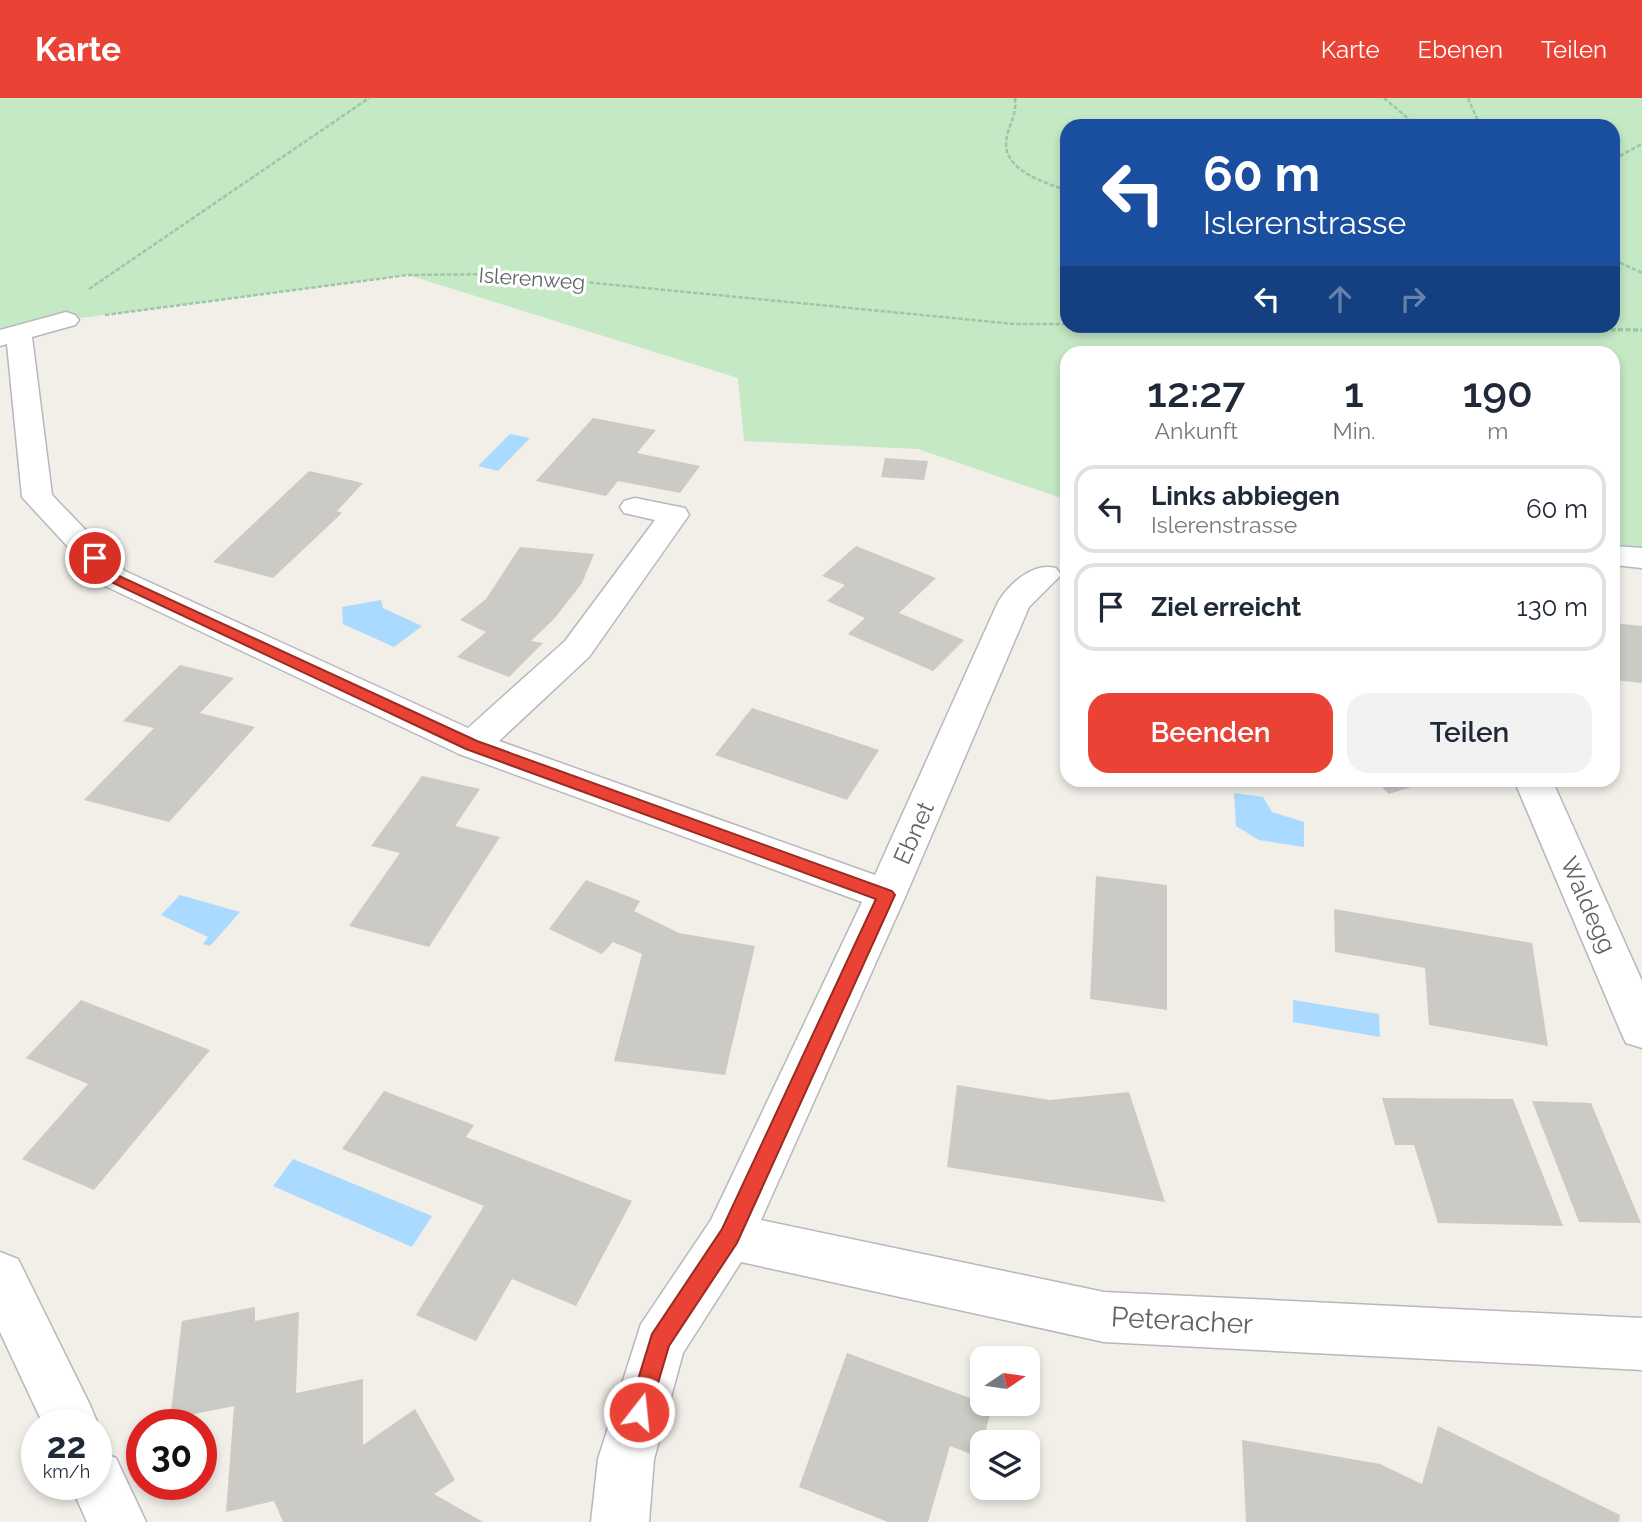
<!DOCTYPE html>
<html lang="de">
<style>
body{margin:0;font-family:Raleway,sans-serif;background:#f2f2f3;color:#1f2937;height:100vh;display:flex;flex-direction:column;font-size:26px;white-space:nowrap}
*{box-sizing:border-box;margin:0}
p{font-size:23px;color:#747a83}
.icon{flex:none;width:38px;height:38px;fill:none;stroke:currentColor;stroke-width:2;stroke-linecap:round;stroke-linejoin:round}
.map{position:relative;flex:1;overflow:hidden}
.drawer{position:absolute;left:1060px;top:248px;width:560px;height:441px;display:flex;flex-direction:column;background:#fff;border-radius:21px;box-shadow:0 4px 10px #0003}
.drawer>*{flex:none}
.banner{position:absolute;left:1060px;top:21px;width:560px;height:214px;border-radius:21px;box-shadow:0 4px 10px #0003;background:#1a4fa0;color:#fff;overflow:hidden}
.needle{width:46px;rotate:77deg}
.buttons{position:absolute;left:970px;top:1248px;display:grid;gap:14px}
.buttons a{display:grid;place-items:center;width:70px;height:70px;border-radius:14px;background:#fff;box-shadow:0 4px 10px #0003;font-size:35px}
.speed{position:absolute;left:21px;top:1311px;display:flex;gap:14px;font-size:35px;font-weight:700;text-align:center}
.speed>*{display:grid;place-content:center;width:91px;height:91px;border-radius:50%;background:#fff;box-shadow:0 4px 10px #0003;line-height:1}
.speed small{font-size:18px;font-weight:400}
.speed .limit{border:10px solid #d22;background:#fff;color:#111}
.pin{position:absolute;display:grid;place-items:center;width:60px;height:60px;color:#fff;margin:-30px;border:4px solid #fff;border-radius:50%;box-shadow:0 2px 7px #0007}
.me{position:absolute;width:77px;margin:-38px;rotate:16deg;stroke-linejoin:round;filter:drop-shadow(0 0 5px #0008)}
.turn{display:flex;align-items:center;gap:24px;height:147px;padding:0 28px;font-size:32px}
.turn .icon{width:91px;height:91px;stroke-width:2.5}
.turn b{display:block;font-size:49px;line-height:60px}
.lanes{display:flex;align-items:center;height:66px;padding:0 28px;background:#0003;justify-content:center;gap:35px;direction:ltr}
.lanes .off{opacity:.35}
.eta{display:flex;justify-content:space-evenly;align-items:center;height:119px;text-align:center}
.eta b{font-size:42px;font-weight:600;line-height:49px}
.primary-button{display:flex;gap:14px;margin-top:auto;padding:14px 28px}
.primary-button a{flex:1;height:80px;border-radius:21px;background:#ea4335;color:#fff;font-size:28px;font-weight:600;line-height:80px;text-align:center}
.primary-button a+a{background:#f2f2f3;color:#1f2937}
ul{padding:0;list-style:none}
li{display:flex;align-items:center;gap:21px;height:88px;margin:0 14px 10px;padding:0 14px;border:4px solid #e0e1e3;border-radius:21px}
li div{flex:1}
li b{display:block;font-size:26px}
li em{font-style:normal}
header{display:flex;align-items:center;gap:42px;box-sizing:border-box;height:98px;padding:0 35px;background:#ea4335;color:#fff}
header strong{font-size:33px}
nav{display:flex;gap:38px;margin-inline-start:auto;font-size:24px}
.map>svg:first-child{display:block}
.green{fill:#c5e8c5;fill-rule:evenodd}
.water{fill:#aadaff}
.building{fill:#cccac5}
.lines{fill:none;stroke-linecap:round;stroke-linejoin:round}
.minor-casing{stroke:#b5b8bc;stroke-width:3}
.path-far1{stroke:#9cc7a9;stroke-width:2.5;stroke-dasharray:4.5 2;stroke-linecap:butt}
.path{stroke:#9cc7a9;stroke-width:3.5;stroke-dasharray:5 2.5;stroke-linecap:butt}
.minor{fill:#fff;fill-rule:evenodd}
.route{fill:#ea4335;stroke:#982c22;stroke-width:2}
.labels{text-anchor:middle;stroke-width:6;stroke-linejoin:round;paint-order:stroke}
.far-street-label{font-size:21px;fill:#5f6368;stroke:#fff}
.street-label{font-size:24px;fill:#5f6368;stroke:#fff}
.near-street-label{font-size:28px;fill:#5f6368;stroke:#fff}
</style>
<header>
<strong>Karte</strong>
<nav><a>Karte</a><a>Ebenen</a><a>Teilen</a></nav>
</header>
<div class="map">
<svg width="1642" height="1424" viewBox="0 0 1642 1424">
<rect width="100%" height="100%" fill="#f1efe8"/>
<path class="green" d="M0,0H1642V460L1614,458V256H1068L1067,402L918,351L744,343L738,280L408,177L66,222L0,240ZM1068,28H1614V228H1068Z"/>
<path class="water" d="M510,336L530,340L498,373L478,368Z
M381,502L383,510L422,528L394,549L343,526L342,509Z
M1234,695L1263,699L1272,714L1304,724V749L1259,742L1236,728Z
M180,797L240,814L210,848L203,846L208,839L161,817Z
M1293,902L1379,916L1380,939L1293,924Z
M293,1061L432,1118L412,1149L273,1088Z"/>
<path class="building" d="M593,320L656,332L637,355L700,368L680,395L618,383L606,398L536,383Z
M885,360L928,363L924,382L881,379Z
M309,373L363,385L337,413L342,415L273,480L213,464Z
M856,448L936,480L899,515L964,542L933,573L848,536L865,520L827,503L845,487L822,478Z
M520,449L594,456L582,485L554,521L531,543L543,545L509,579L457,559L486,534L460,522L486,501Z
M1614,525L1642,528V585L1614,582Z
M180,567L234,580L200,615L255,629L169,724L84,702L154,630L123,623Z
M752,610L879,652L847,702L715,657Z
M422,678L480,691L455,728L500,739L429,849L349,828L400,755L371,748Z
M1375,682H1430V683L1389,696Z
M1096,778L1167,787V912L1090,901Z
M586,782L640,803L634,813L679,835L755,848L725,977L614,963L642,856L613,844L602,856L549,831Z
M1334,811L1532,845L1548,948L1429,927L1425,870L1335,854Z
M81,902L210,952L94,1092L22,1061L88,986L26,960Z
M957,987L1049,1002L1129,994L1165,1104L947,1069Z
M384,993L474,1027L466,1039L632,1103L576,1208L512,1181L476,1243L416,1217L484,1108L342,1051Z
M1382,1000L1513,1001L1563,1128L1438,1125L1414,1047H1395Z
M1532,1003L1591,1005L1641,1125L1579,1124Z
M255,1209V1223L299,1214L296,1295L363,1281V1347L415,1311L455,1382L434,1396L483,1424H283L274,1403L226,1414L234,1308L170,1321L182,1223Z
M847,1255L992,1308L979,1359L950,1348L928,1424H888L799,1389Z
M1438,1328L1620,1417L1619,1424H1246L1242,1342L1380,1366L1422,1386Z"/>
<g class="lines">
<defs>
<path id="minor" d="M66,214L75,217L79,222L75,227L32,239L52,397L125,473L468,630L565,543L655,422L624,415L620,409L624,403L635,400L685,410L689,417L589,559L499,643L875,777L998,504C1010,485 1033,464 1056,470L1061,477L1029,509L906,797L761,1122L1104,1194L1642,1220V1272L1104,1244L741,1164L683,1255L654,1361L649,1424H591L598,1361L641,1226L711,1122L862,804L459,656L103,487L22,399L7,246L0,248V232Z
M1614,448L1642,450V470L1614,467Z
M1514,682H1552L1642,883V950L1626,945L1620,932Z
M0,1154L18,1161L90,1307L98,1326L96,1331V1326H43L0,1234Z
M96,1352L116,1360L146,1424H87L70,1386H96Z"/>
</defs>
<use href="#minor" class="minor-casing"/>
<path class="path-far1" d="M1015,0C1017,15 1010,25 1007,38C999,72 1044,84 1068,93
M1384,0L1417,28
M1468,0L1480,28
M1614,61L1642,46
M1614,162L1642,175
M89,191L369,0
M105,217L408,177L502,176L1014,226H1068"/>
<path class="path" d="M1318,228L1642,232"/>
<use href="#minor" class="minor"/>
</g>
<path class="route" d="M95,456L99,457L119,478L477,643L892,793L895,797L737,1145L669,1248L647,1322L639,1325L631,1322L628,1314L652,1236L722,1131L876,801L466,651L109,483L88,460Z"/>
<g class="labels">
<g class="far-street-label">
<text transform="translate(532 181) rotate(4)" y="7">Islerenweg</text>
</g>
<g class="street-label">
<text transform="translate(914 735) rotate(-66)" y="8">Ebnet</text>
<text transform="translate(1588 807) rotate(66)" y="8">Waldegg</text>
</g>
<g class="near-street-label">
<text transform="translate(1182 1222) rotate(3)" y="10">Peteracher</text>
</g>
</g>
</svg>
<div class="buttons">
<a><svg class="needle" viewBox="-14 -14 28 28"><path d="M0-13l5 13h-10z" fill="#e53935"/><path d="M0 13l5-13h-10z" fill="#747a83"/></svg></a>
<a><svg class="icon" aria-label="layers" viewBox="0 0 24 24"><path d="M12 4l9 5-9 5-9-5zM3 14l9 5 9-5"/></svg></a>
</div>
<div class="speed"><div>22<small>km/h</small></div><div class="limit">30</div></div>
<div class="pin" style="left:95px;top:460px;background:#d93025"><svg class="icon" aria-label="arrive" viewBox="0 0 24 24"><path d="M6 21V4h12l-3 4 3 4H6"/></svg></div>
<svg class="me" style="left:639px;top:1314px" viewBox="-20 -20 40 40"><circle r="17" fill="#ea4335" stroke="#fff" stroke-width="3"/><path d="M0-11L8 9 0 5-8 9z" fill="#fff"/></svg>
<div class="banner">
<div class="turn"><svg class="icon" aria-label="left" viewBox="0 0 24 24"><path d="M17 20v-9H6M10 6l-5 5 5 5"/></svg><div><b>60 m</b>Islerenstrasse</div></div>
<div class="lanes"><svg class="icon" aria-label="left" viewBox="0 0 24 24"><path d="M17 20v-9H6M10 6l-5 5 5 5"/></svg><svg class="icon off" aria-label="ahead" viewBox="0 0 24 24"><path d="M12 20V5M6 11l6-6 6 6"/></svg><svg class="icon off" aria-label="right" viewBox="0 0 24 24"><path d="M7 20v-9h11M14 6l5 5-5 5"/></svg></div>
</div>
<section class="drawer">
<div class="eta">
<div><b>12:27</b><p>Ankunft</p></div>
<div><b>1</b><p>Min.</p></div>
<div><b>190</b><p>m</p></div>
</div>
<ul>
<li><svg class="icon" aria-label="left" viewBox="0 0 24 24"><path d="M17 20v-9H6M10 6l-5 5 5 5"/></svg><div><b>Links abbiegen</b><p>Islerenstrasse</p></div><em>60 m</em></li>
<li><svg class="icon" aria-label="arrive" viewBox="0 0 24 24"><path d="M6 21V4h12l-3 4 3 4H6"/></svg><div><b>Ziel erreicht</b></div><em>130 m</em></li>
</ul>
<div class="primary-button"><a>Beenden</a><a>Teilen</a></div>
</section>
</div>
